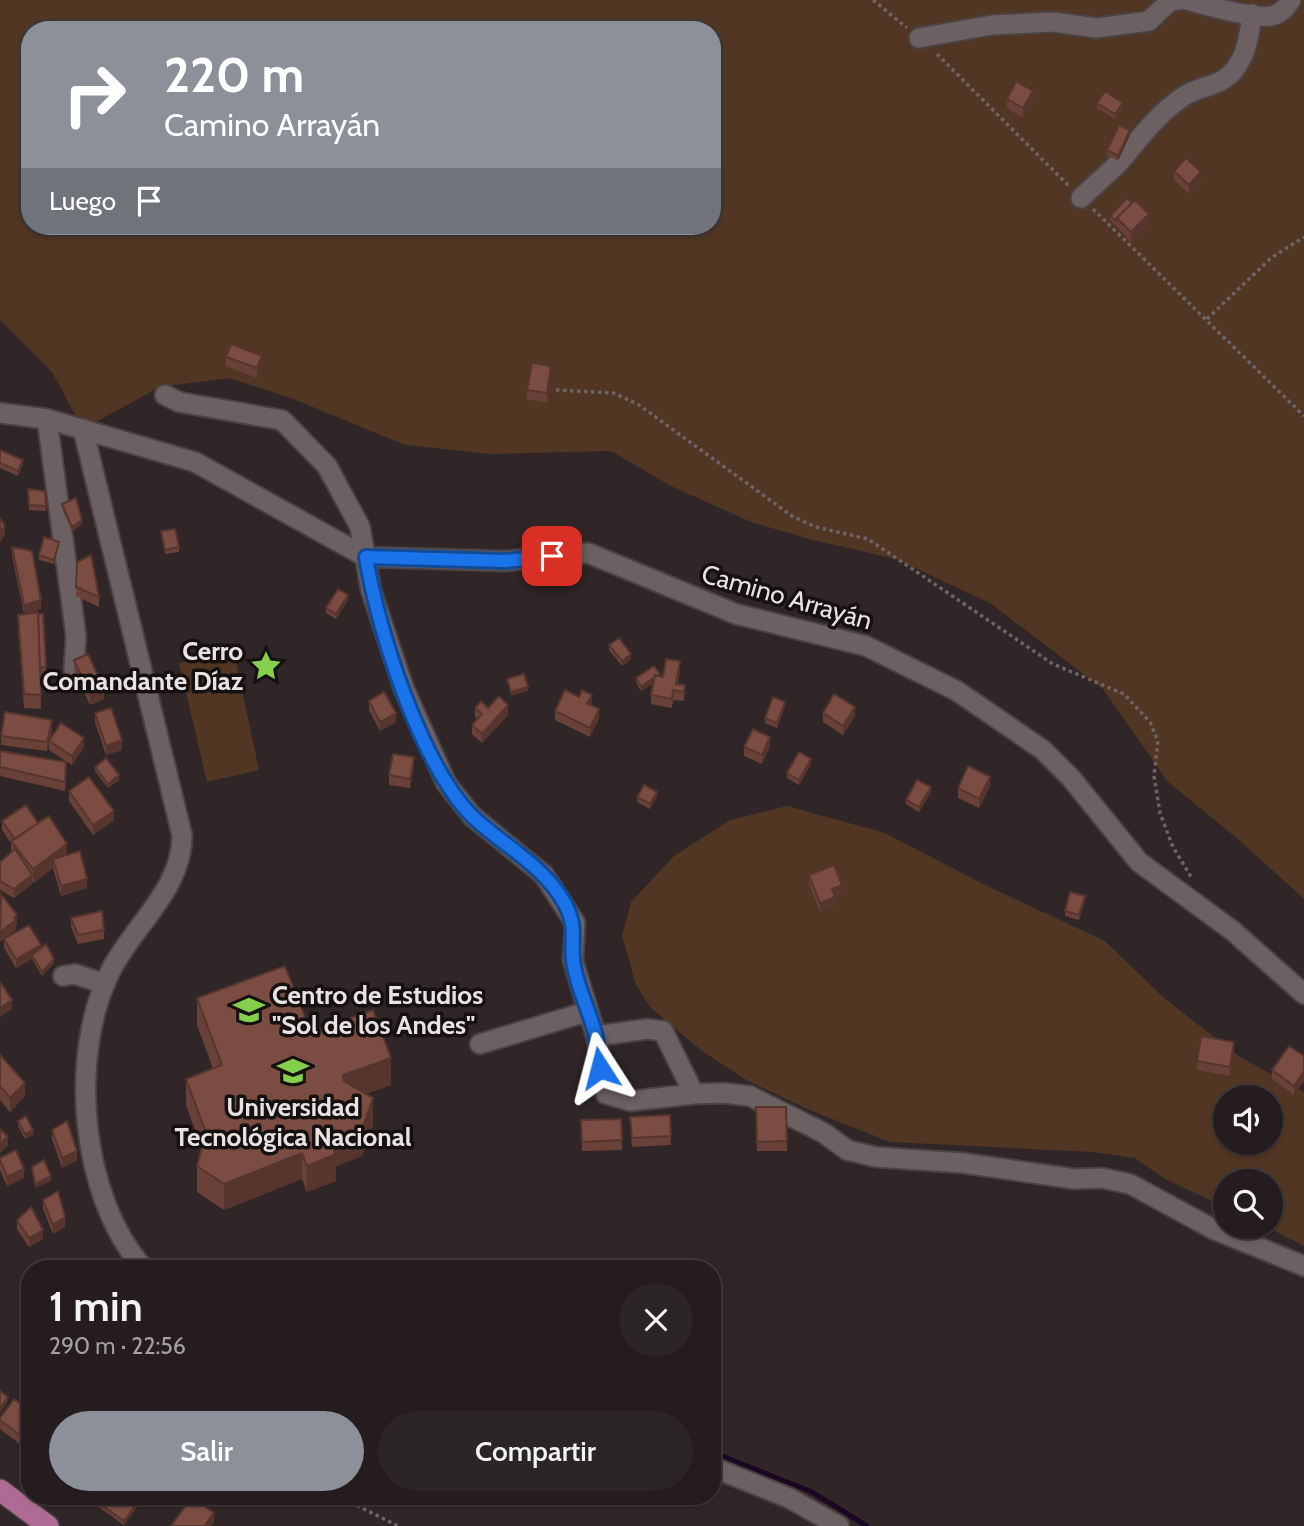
<!DOCTYPE html>
<html lang="es">
<meta charset="utf-8">
<style>
body{margin:0;font-family:Cabin,sans-serif;background:#2c2527;color:#f1f3f6;height:100vh;display:flex;flex-direction:column;font-size:26px;white-space:nowrap}
*{box-sizing:border-box;margin:0}
p{font-size:23px;color:#a3a1a4}
.icon{flex:none;width:38px;height:38px;fill:none;stroke:currentColor;stroke-width:2;stroke-linecap:round;stroke-linejoin:round}
.map{position:relative;flex:1;overflow:hidden}
.details{position:absolute;left:21px;top:1260px;width:700px;height:245px;display:flex;flex-direction:column;background:#241c1e;border-radius:28px;box-shadow:0 2px 5px #0004,0 0 0 2px #413a3c}
.details>*{flex:none}
.top-card{position:absolute;left:21px;top:21px;width:700px;height:214px;border-radius:28px;box-shadow:0 2px 5px #0004,0 0 0 2px #413a3c;background:#8c9099;color:#fff;overflow:hidden}
.buttons{position:absolute;left:1213px;top:1085px;display:grid;gap:14px}
.buttons a{display:grid;place-items:center;width:70px;height:70px;border-radius:50%;background:#241c1e;box-shadow:0 2px 5px #0004,0 0 0 2px #413a3c;font-size:35px}
.pin{position:absolute;display:grid;place-items:center;width:60px;height:60px;color:#fff;margin:-30px;border-radius:14px;box-shadow:0 4px 10px #0006}
.me{position:absolute;width:77px;margin:-38px;rotate:351deg;stroke-linejoin:round;filter:drop-shadow(0 0 5px #0008)}
.turn{display:flex;align-items:center;gap:24px;height:147px;padding:0 28px;font-size:32px}
.turn .icon{width:91px;height:91px;stroke-width:2.5}
.turn b{display:block;font-size:49px;line-height:60px}
.then{display:flex;align-items:center;height:66px;padding:0 28px;background:#0003;gap:14px;font-size:26px}
.round{display:grid;place-items:center;flex:none;width:74px;height:74px;border-radius:37px;background:#2c2527}
.headline{display:flex;align-items:center;justify-content:space-between;height:119px;padding:0 28px}
h1{font-size:42px;font-weight:600;line-height:52px}
.cta{display:flex;gap:14px;margin-top:auto;padding:14px 28px}
.cta a{flex:1;height:80px;border-radius:42px;background:#8c9099;color:#fff;font-size:28px;font-weight:600;line-height:80px;text-align:center}
.cta a+a{background:#2c2527;color:#f1f3f6}
.map>svg:first-child{display:block}
.green{fill:#503623;fill-rule:evenodd}
.lines{fill:none;stroke-linecap:round;stroke-linejoin:round}
.stream{stroke:#1d0524;stroke-width:5}
.minor-casing{stroke:#4a4243;stroke-width:23}
.major-casing{stroke:#4a4243;stroke-width:24}
.path{stroke:#6d6465;stroke-width:3.5;stroke-dasharray:3.5 3.5;stroke-linecap:butt}
.minor{stroke:#6c6062;stroke-width:19}
.major{stroke:#af6b94;stroke-width:21}
.wall{fill:#6a4139}
.shaded-wall{fill:#56352e}
.building{fill:#7b4c42;stroke:#56352e;stroke-width:2}
.route-casing{stroke:#114b97;stroke-width:18}
.route{stroke:#1a73e8;stroke-width:12}
.labels{text-anchor:middle;stroke-width:7;stroke-linejoin:round;paint-order:stroke}
.street-label{font-size:26px;fill:#e9e2e3;stroke:#151111}
.poi-label{font-size:26px;font-weight:bold;fill:#e9e2e3;stroke:#151111;text-anchor:end}
</style>
<div class="map">
<svg width="1304" height="1526" viewBox="0 0 1304 1526">
<rect width="100%" height="100%" fill="#302628"/>
<path class="green" d="M0,0H1304V899L1238,839L1168,782L1103,689L990,603L896,559L813,540L751,522L671,486L611,451L491,454L405,445L291,398L229,378L160,387L83,429L52,372L0,320ZM30,30H712V226H30Z
M233,648L259,770L207,782L179,663Z
M787,806L885,833L985,885L1105,941L1164,998L1240,1057L1304,1092V1246L1267,1227H1270V1181H1225V1207L1165,1179L1135,1158L1093,1152L890,1142L812,1111L748,1081L702,1051L650,1007L636,985L622,936L631,902L674,856L730,820ZM1225,1097H1270V1143H1225Z"/>
<g class="lines">
<path class="stream" d="M712,1452L812,1492L867,1526"/>
<defs>
<path id="minor" d="M1187,0C1204,5 1261,21 1275,15C1283,12 1286,7 1291,0
M919,38L992,25L1053,22L1097,28L1149,21L1170,1L1180,0
M1081,198C1095,184 1111,172 1124,157C1144,133 1158,114 1184,96C1201,85 1222,87 1235,69C1248,52 1249,34 1252,14
M165,395L179,402L282,420L327,466L360,527L371,590L404,689L446,783L472,816L544,875L575,923L573,961L596,1036L606,1094L630,1101L694,1094L663,1031L647,1029L596,1036
M0,413L47,419L195,462L366,557L505,561L588,553L736,614L866,646L957,691L1043,750L1071,778L1139,862L1233,931L1304,994
M47,419L76,636L74,670
M83,429L182,835C183,888 134,925 111,970C68,1055 80,1197 144,1269
M63,976L75,974L105,984
M480,1044L586,1012
M694,1094L723,1093L750,1096L824,1133L847,1150L876,1157L963,1163L1075,1179L1102,1178L1130,1184L1213,1229L1304,1266
M712,1467L789,1498L839,1526"/>
<path id="major" d="M0,1490L48,1526"/>
</defs>
<use href="#minor" class="minor-casing"/>
<use href="#major" class="major-casing"/>
<path class="path" d="M873,0L907,28
M937,54L1070,187
M1093,209L1304,416
M1207,319L1271,258L1304,237
M556,390L614,393L639,405L792,516L816,527L868,539L1053,664L1124,694L1150,722L1158,741L1154,776L1160,813L1173,847L1191,877
M338,1496L398,1526"/>
<use href="#minor" class="minor"/>
<use href="#major" class="major"/>
</g>
<path class="wall" d="M1007,99L1033,100L1023,118L1007,108Z
M1097,103L1123,107L1115,119L1097,108Z
M1130,135L1118,161L1107,155V150Z
M1174,171L1201,181L1189,194L1174,180Z
M1110,216L1149,223L1131,242L1117,227V225L1116,226L1110,220Z
M226,357L262,365L257,378L226,366Z
M551,375L547,403L527,399V390Z
M0,450L23,464L18,476L0,468Z
M28,489L45,491L46,511L29,510Z
M62,504L82,524L72,532L62,509Z
M161,531L179,547V552L165,554Z
M59,546L54,564L39,560V555Z
M12,547L41,609L24,614L12,556Z
M77,562L99,597V607L76,596Z
M348,600L336,619L326,613V608Z
M18,615L46,667V677H40L41,709L24,708L18,629Z
M609,645L631,659L622,666L609,650Z
M74,660L104,699L90,705L74,670Z
M680,670L678,684L685,685L684,701L673,700L672,708L651,704V695L654,683L641,691L636,682V678L663,677Z
M369,701L396,722L380,731L369,710Z
M592,704L591,705L599,718L590,737L555,720V711Z
M785,706L777,728L765,723V718Z
M475,708H488L508,715L482,743L472,734V725L478,719L475,717Z
M95,713L122,750L106,755L95,722Z
M823,713L855,716L843,735L823,722Z
M52,729L50,741L84,747L72,765L49,750V741L47,751L1,745V736Z
M770,746L762,764L744,756V747Z
M0,751L66,772L65,791L0,776Z
M811,764L799,785L787,778V773Z
M414,766L410,788L389,785V775Z
M95,767L119,780L108,788L95,771Z
M990,786L979,808L958,798V788Z
M69,791L114,820L93,835L69,801Z
M931,792L919,812L906,804V800Z
M657,796L650,809L637,802V797Z
M2,821L38,823L67,855L87,888L61,896L53,868L33,883L32,882V884L14,898L0,890V862L11,852V843L2,830Z
M809,875L842,894L835,897V906L820,912L809,884Z
M1085,901L1079,920L1065,916V911Z
M71,918L104,930V939L78,944L71,927Z
M4,939L41,948L54,963L42,976L32,959L16,968L4,948Z
M197,998L311,1032L391,1085L366,1094L373,1125L362,1156L336,1166V1181L307,1192L302,1179L224,1210L197,1192V1166L202,1149L186,1105V1079L213,1069L197,1025Z
M1234,1051L1230,1076L1197,1070V1061Z
M0,1055L25,1096L10,1112L0,1100Z
M1304,1056V1081L1294,1095L1272,1079V1070Z
M756,1107H786L787,1151H757Z
M670,1115L671,1145L632,1147L630,1117Z
M621,1119L622,1150L582,1151L581,1120Z
M18,1121L33,1135L25,1139L18,1126Z
M52,1130L77,1160L62,1168L52,1139Z
M0,1158L24,1178L7,1186L0,1170Z
M43,1200L65,1227L53,1234L43,1209Z
M17,1220L43,1239L29,1247L17,1229Z
M30,1410L28,1450L0,1429V1418Z
M77,1496H144V1497L124,1525L93,1503L91,1507Z"/>
<path class="shaded-wall" d="M1033,91V100L1023,118V108Z
M1123,103V107L1115,119V114Z
M1130,130V135L1118,161V156Z
M1201,172V181L1189,194V185Z
M1149,214V223L1131,242V232Z
M262,356V365L257,378V368Z
M551,366V375L547,403V393Z
M23,460V464L18,476V471Z
M82,520V524L72,532V527Z
M5,526V535L0,543V533Z
M348,595V600L336,619V614Z
M41,600V609L24,614V605Z
M631,654V659L622,666V661Z
M680,661V670L676,693V684Z
M660,674V679L641,691V686Z
M528,687V691L511,696V692Z
M104,689V699L90,705V695Z
M592,695V704L587,712V703Z
M785,702V706L777,728V723Z
M508,705V715L482,743V734Z
M855,707V716L843,735V726Z
M599,709V718L590,737V728Z
M396,713V722L380,731V722Z
M52,720V729L47,751V742Z
M770,737V746L762,764V755Z
M84,738V747L72,765V756Z
M122,740V750L106,755V746Z
M414,757V766L410,788V779Z
M811,759V764L799,785V780Z
M119,775V780L108,788V784Z
M990,777V786L979,808V799Z
M931,787V792L919,812V807Z
M657,792V796L650,809V804Z
M114,811V820L93,835V825Z
M67,844V858L53,859V868L33,883V869Z
M32,875V884L14,898V889Z
M87,879V888L61,896V886Z
M842,885V894L835,897V906L820,912V903L832,889Z
M1085,896V901L1079,920V915Z
M17,915V924L16,925V930L0,942V932Z
M41,945V954L32,955V959L16,968V959Z
M54,959V963L42,976V972Z
M12,1000V1009L0,1017V1008Z
M1234,1042V1051L1230,1076V1067Z
M391,1058V1085L343,1102V1075Z
M1304,1071V1081L1294,1095V1086Z
M25,1083V1096L10,1112V1098Z
M373,1098V1125L362,1156L336,1166V1181L307,1192V1166Z
M33,1130V1135L25,1139V1134Z
M8,1137V1146L0,1153V1143Z
M77,1151V1160L62,1168V1158Z
M302,1153V1179L224,1210V1184Z
M24,1169V1178L7,1186V1177Z
M51,1176V1181L35,1188V1184Z
M65,1217V1227L53,1234V1225Z
M43,1230V1239L29,1247V1238Z
M8,1397V1401L0,1413V1408Z
M142,1496H144V1497L124,1525V1521Z
M214,1513V1522L211,1526H204Z"/>
<path class="building" d="M1016,81L1033,91L1023,108L1007,99Z
M1105,91L1123,103L1115,114L1097,103Z
M1119,125L1130,130L1118,156L1107,150Z
M1186,158L1201,172L1189,185L1174,171Z
M1127,198L1132,203L1117,218L1116,221L1110,216Z
M1135,200L1149,214L1131,232L1117,218Z
M231,344L262,356L257,368L226,357Z
M532,363L551,366L547,393L527,390Z
M0,450L23,460L18,471L0,463Z
M28,489L45,491L46,506L29,505Z
M76,498L82,520L72,527L62,504Z
M0,518L5,526L0,533Z
M175,529L179,547L165,550L161,531Z
M44,537L59,542L54,560L39,555Z
M12,547L32,551L41,600L24,605Z
M91,555L99,597L76,587L77,562Z
M338,589L348,595L336,614L326,608Z
M38,612L41,695L24,694L18,615Z
M38,614H43L46,667L40,668Z
M619,638L631,654L622,661L609,645Z
M88,654L104,689L90,695L74,660Z
M666,659L680,661L676,684L685,685L684,692L673,690L672,699L651,695L655,675L663,677Z
M654,666L660,674L658,676L655,675L654,678L641,686L636,678Z
M524,674L528,687L511,692L507,679Z
M565,690L579,697L582,690L592,695L587,703L599,709L590,728L555,711Z
M384,692L396,713L380,722L369,701Z
M834,694L855,707L843,726L823,713Z
M499,696L508,705L482,734L472,725L482,714L475,708L481,701L488,708Z
M773,697L785,702L777,723L765,718Z
M111,708L122,740L106,746L95,713Z
M5,712L52,720L47,742L1,736Z
M61,723L84,738L72,756L49,741Z
M753,729L770,737L762,755L744,747Z
M0,751L66,762L65,782L0,767Z
M799,752L811,759L799,780L787,773Z
M393,754L414,757L410,779L389,775Z
M106,758L119,775L108,784L95,767Z
M968,766L990,777L979,799L958,788Z
M89,777L114,811L93,825L69,791Z
M917,780L931,787L919,807L906,800Z
M644,785L657,792L650,804L637,797Z
M26,805L38,823L15,839L2,821Z
M49,816L67,844L33,869L11,841Z
M15,849L32,875L14,889L0,881V862Z
M80,851L87,879L61,886L53,859Z
M834,865L842,885L832,889L835,897L820,903L809,875Z
M1070,892L1085,896L1079,915L1065,911Z
M1,894L17,915L14,918L16,920L0,932Z
M102,911L104,930L78,935L71,918Z
M29,925L41,945L16,959L4,939Z
M46,944L54,959L42,972L32,955Z
M285,966L311,1032L373,1010L391,1058L343,1075L344,1081L373,1098L362,1129L330,1142L336,1154L307,1166L302,1153L224,1184L197,1166L206,1133L186,1079L222,1065L197,998Z
M0,982L12,1000L0,1008Z
M1201,1036L1234,1042L1230,1067L1197,1061Z
M1289,1046L1304,1056V1071L1294,1086L1272,1070Z
M0,1055L25,1083L10,1098L0,1086Z
M756,1107H786L787,1141L757,1142Z
M670,1115L671,1136L632,1138L630,1117Z
M26,1116L33,1130L25,1134L18,1121Z
M621,1119L622,1140L582,1142L581,1120Z
M67,1121L77,1151L62,1158L52,1130Z
M0,1129L8,1137L0,1143Z
M16,1150L24,1169L7,1177L0,1160V1158Z
M44,1160L51,1176L35,1184L32,1167Z
M58,1191L65,1217L53,1225L43,1200Z
M31,1207L43,1230L29,1238L17,1220Z
M0,1391L8,1397L0,1408Z
M14,1399L30,1410V1438L28,1441L0,1420V1418Z
M83,1496H142L124,1521L93,1499L91,1502Z
M192,1497L214,1513L204,1526H171Z"/>
<g class="lines">
<defs>
<path id="route" d="M552,556L505,561L366,557C377,628 421,765 472,816C503,846 543,864 565,904C577,927 571,936 573,960C576,986 590,1011 596,1037C598,1047 599,1058 600,1068"/>
</defs>
<use href="#route" class="route-casing"/>
<use href="#route" class="route"/>
</g>
<defs>
<symbol id="sight-bare" viewBox="-9 -9 18 18"><path d="M0-6L1.8-2.2L6-1.7L2.9 1.2L3.7 5.4L0 3.3L-3.7 5.4L-2.9 1.2L-6-1.7L-1.8-2.2Z" fill="#86cf4c" stroke="#151111" stroke-width="2.5" paint-order="stroke"/></symbol>
<symbol id="university-bare" viewBox="-9 -9 18 18"><path d="M0-5L7-2L0 1L-7-2ZM-4 1L0 2.5L4 1V4Q0 6-4 4Z" fill="#86cf4c" stroke="#151111" stroke-width="2.5" paint-order="stroke"/></symbol>
</defs>
<g fill-rule="evenodd">
<use href="#sight-bare" x="244" y="644" width="44" height="44"/>
<use href="#university-bare" x="227" y="988" width="44" height="44"/>
<use href="#university-bare" x="271" y="1049" width="44" height="44"/>
</g>
<g class="labels">
<g class="street-label">
<text transform="translate(787 597) rotate(16)" y="9">Camino Arrayán</text>
</g>
<g class="poi-label">
<text x="243" y="660">Cerro<tspan x="243" dy="30">Comandante Díaz</tspan></text>
<text x="272" y="1004" text-anchor="start">Centro de Estudios<tspan x="272" dy="30">"Sol de los Andes"</tspan></text>
<text x="293" y="1116" text-anchor="middle">Universidad<tspan x="293" dy="30">Tecnológica Nacional</tspan></text>
</g>
</g>
</svg>
<div class="buttons">
<a><svg class="icon" aria-label="sound" viewBox="0 0 24 24"><path d="M4 9h4l5-4v14l-5-4H4zM17 9q2 3 0 6"/></svg></a>
<a><svg class="icon" aria-label="search" viewBox="0 0 24 24"><circle cx="10" cy="10" r="6"/><path d="M15 15l6 6"/></svg></a>
</div>
<div class="pin" style="left:552px;top:556px;background:#d93025"><svg class="icon" aria-label="arrive" viewBox="0 0 24 24"><path d="M6 21V4h12l-3 4 3 4H6"/></svg></div>
<svg class="me" style="left:600px;top:1068px" viewBox="-20 -20 40 40"><path d="M0-17L14 15 0 8-14 15z" fill="#1a73e8" stroke="#fff" stroke-width="4"/></svg>
<div class="top-card">
<div class="turn"><svg class="icon" aria-label="right" viewBox="0 0 24 24"><path d="M7 20v-9h11M14 6l5 5-5 5"/></svg><div><b>220 m</b>Camino Arrayán</div></div>
<div class="then">Luego<svg class="icon" aria-label="arrive" viewBox="0 0 24 24"><path d="M6 21V4h12l-3 4 3 4H6"/></svg></div>
</div>
<section class="details">
<div class="headline"><div><h1>1 min</h1><p>290 m · 22:56</p></div><a class="round"><svg class="icon" aria-label="close" viewBox="0 0 24 24"><path d="M6 6l12 12M18 6L6 18"/></svg></a></div>
<div class="cta"><a>Salir</a><a>Compartir</a></div>
</section>
</div>
